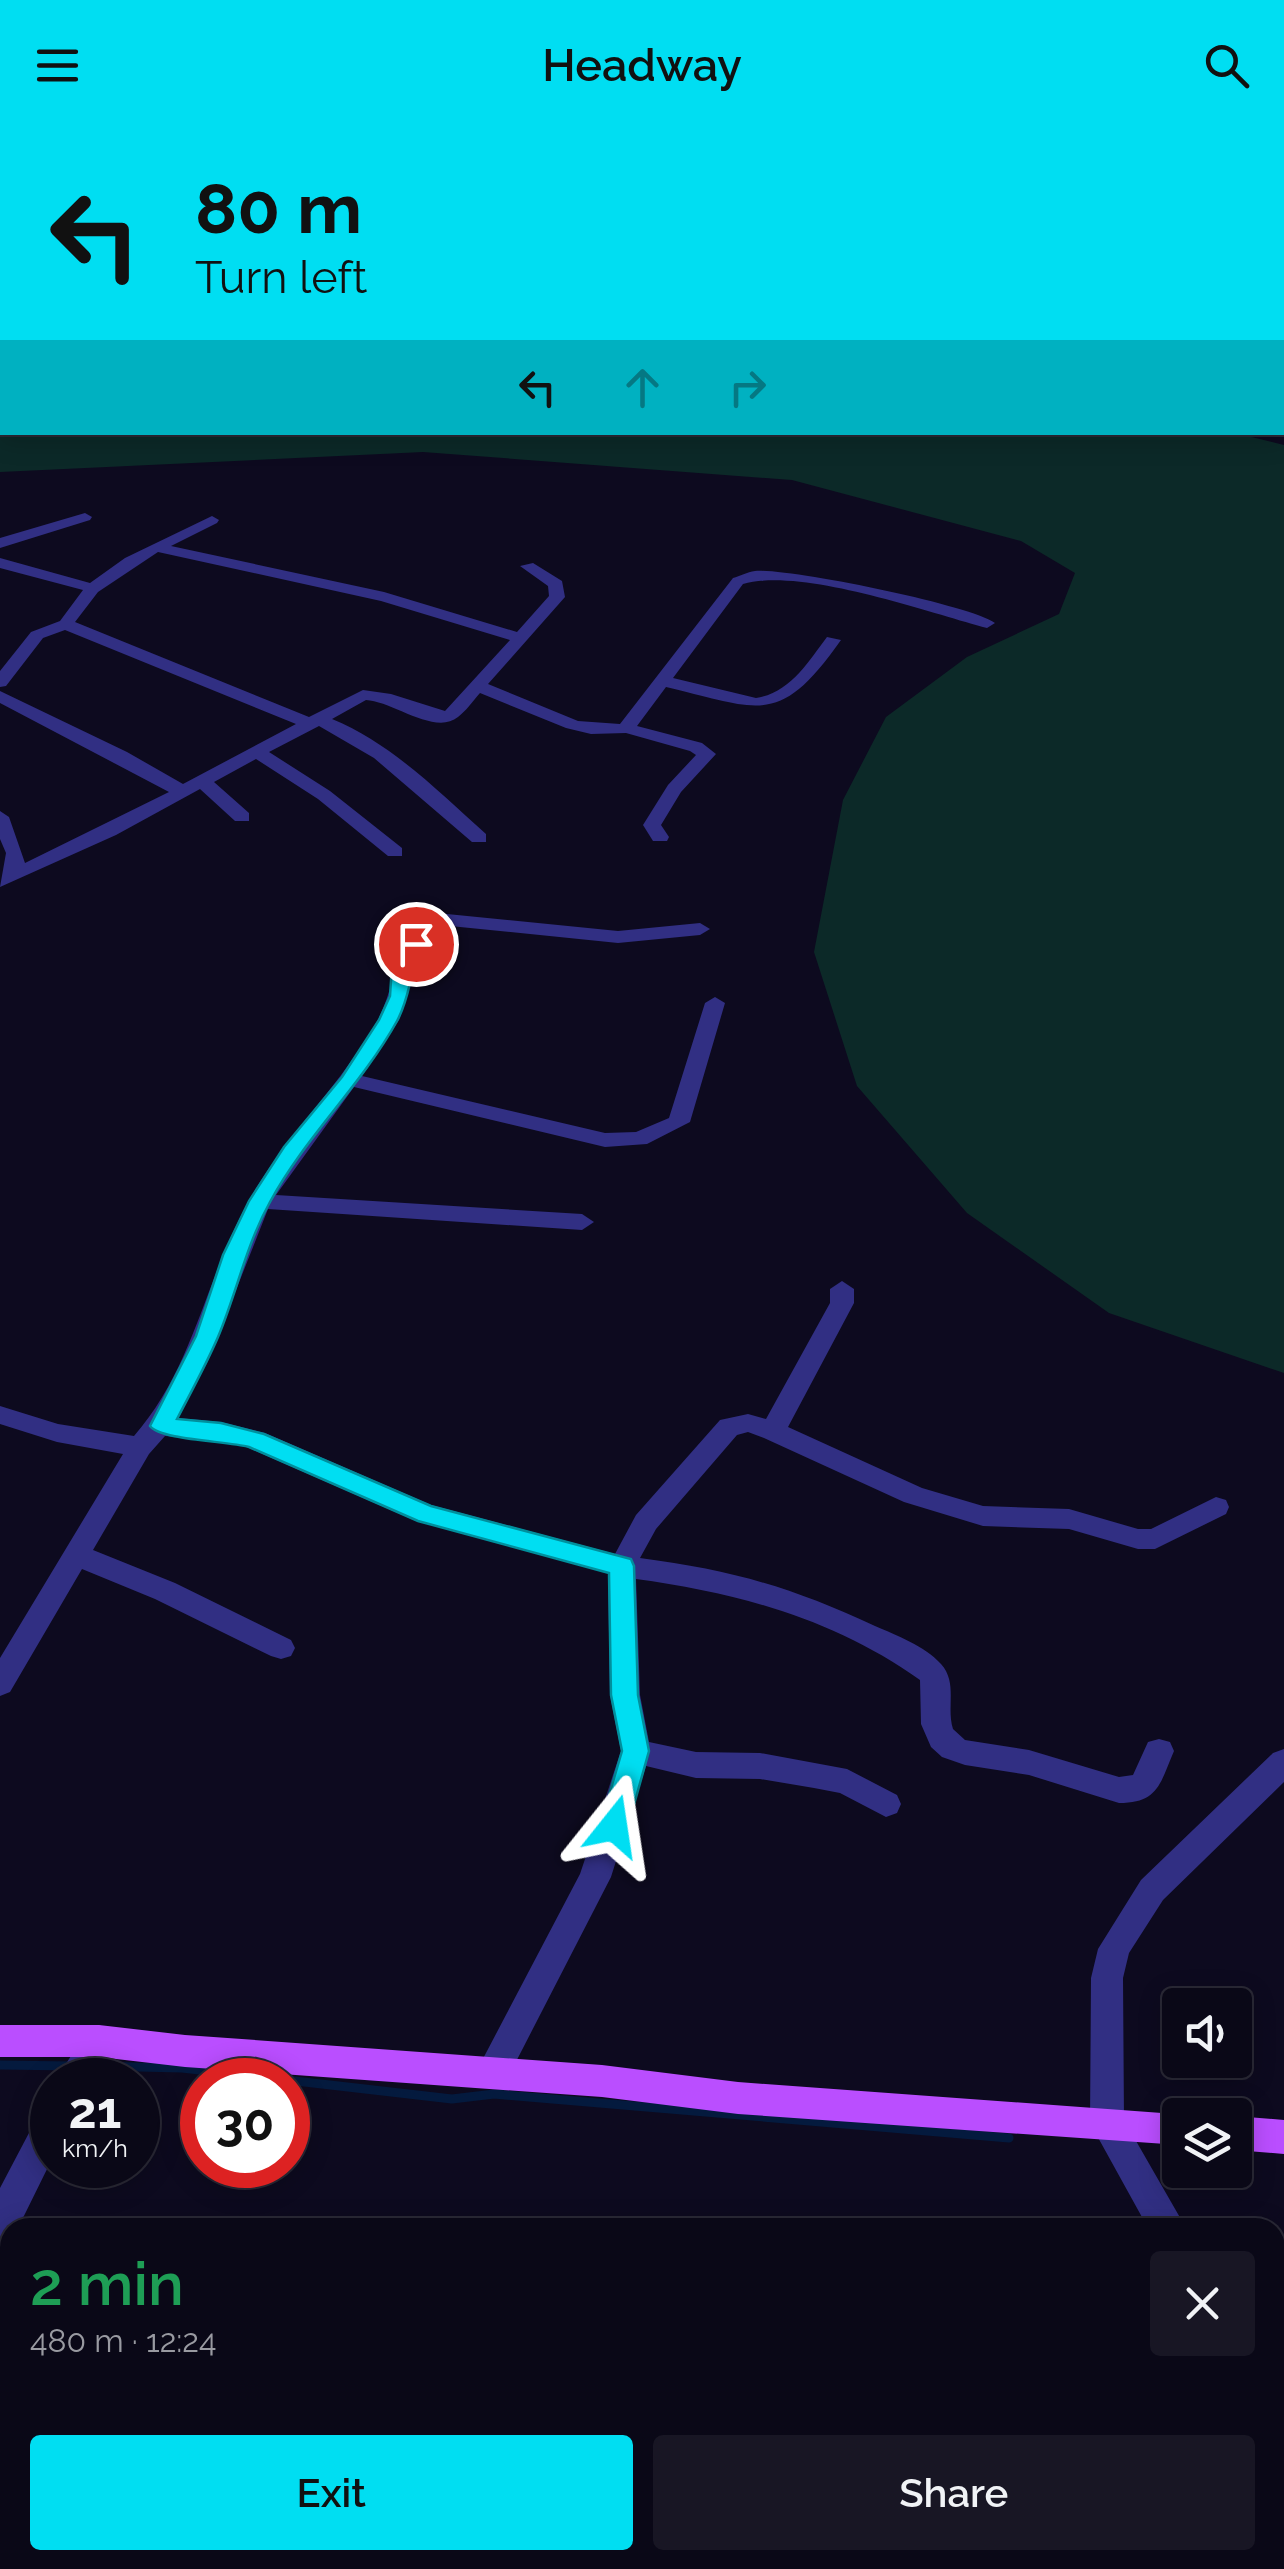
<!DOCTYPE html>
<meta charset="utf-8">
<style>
body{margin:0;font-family:Raleway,sans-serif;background:#181624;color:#f1f3f6;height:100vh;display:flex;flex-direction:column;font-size:38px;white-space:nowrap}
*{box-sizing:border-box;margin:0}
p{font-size:32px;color:#999aa1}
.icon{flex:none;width:55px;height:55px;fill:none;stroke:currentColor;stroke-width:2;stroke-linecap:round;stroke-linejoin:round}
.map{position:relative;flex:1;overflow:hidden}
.drawer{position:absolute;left:0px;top:2088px;width:1285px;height:352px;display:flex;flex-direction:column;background:#0a0817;border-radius:30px 30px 0 0;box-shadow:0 5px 25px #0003,0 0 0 2px #2a2936}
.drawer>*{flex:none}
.guide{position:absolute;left:0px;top:0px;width:1285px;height:305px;box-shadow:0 5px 25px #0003,0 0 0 2px #2a2936;background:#00def2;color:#111;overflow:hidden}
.tools{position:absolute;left:1162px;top:1858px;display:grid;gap:20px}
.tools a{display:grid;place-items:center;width:90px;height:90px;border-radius:10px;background:#0a0817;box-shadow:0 5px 25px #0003,0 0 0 2px #2a2936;font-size:50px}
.speed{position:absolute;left:30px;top:1928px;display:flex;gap:20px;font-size:50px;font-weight:700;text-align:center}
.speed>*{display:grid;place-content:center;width:130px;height:130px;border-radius:50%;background:#0a0817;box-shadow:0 5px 25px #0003,0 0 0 2px #2a2936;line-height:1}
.speed small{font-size:25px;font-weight:400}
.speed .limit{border:15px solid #d22;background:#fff;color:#111}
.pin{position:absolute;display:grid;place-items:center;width:85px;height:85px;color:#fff;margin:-42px;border:5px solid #fff;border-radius:50%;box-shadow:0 2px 10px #0007}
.me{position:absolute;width:110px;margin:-55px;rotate:15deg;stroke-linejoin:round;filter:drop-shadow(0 0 8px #0008)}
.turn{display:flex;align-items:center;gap:35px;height:210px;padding:0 30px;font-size:45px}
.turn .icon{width:130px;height:130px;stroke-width:2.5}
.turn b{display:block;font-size:70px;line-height:85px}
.lanes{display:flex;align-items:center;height:95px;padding:0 30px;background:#0003;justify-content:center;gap:50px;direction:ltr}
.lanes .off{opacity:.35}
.round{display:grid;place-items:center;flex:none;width:105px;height:105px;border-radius:10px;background:#181624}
.head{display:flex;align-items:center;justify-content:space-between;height:170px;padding:0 30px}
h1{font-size:60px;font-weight:600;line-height:75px;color:#1e9e55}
.primary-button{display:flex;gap:20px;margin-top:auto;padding:20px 30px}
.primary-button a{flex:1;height:115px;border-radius:10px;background:#00def2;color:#111;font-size:40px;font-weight:600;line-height:115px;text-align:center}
.primary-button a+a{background:#181624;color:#f1f3f6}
header{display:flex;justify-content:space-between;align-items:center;height:130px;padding:0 30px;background:#00def2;color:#111;font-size:45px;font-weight:600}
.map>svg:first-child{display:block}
.green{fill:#0c2928}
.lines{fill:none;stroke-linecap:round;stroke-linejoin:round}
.stream{stroke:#041a3e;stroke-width:9}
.minor{fill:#312f83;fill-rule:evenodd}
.major{fill:#ba4eff;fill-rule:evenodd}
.route{fill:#00def2;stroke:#00909d;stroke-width:2.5}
</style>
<header><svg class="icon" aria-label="menu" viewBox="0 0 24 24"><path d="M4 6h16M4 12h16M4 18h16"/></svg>Headway<svg class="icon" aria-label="search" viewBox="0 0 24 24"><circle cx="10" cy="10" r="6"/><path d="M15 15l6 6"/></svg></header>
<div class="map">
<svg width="1284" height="2439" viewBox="0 0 1284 2439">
<rect width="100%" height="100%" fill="#0d0a1f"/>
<path class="green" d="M0,111L2,302H1231L1284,315V1243L1109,1183L967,1083L857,956L814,822L843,670L886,587L967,527L1059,484L1075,443L1021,411L792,350L423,322L0,342Z"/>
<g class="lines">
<path class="stream" d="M0,1935L72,1936
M94,1936L182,1938L452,1969L494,1964L1009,2008"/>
<path class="minor" d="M625,0H652L653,2H628Z
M864,0H888L889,2H867Z
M1122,0H1153L1154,2H1125Z
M0,6H2V12H0Z
M1282,15H1284V21H1282Z
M0,50H2V56H0Z
M1282,72H1284V79H1282Z
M1282,108H1284L1282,116Z
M1282,190H1284V198H1282Z
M1284,210V219L1282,220V211Z
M1282,262H1284V270H1282Z
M85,383L92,387L90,390L0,418V408Z
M212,386L219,390L217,393L171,416L384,462L517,502L549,466L548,456L520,436L533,433L562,451L565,467L488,554L578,591L620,594L733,448C740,446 747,442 755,441C789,438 970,475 995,493L987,498C927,482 801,437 743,454L673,548L756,568C790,563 808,532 827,507L841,510C779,598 760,579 666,557L637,596L702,613L716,624L681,662L661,695L669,707L667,711H653L643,695L668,655L696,625L690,621L626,603L591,604L566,598L480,563C473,571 466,581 458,587C435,606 392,571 366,570L332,589C391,613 439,662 486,704V712H472L374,628L319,596L269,622L330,661L402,718V726H388L318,669L256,629L214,652L249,683V691H235L200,659L116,705L0,757L6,723L0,709V681L9,687L25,733L169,662L0,573V561L127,622L183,654L296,594L65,500L43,508L6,556L0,557V541L31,502L60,491L83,460L0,438V428L90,453L125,428ZM158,422L381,471L510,510L445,581L391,564L363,560L309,587L75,492L98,462Z
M447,784L618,801L700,793L710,799L700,805L618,813L450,796L420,823L399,890L362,946L605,1003L636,1002L669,988L705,873L715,867L725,873L690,992L647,1014L605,1017L354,957L276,1065L582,1084L594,1092L582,1100L268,1079L208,1231L178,1288L221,1292L265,1303L431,1375L615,1424L636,1385L720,1290L748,1284L766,1289L830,1173V1159L842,1151L854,1159V1173L788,1297L922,1358L983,1376L1069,1379L1138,1399H1151L1216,1367L1226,1370L1229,1377L1226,1384L1155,1419H1138L1069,1399L983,1396L904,1372L764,1308L748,1302L737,1305L656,1399L640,1428C732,1440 791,1457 875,1496C896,1505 925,1516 941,1534C958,1553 946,1577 953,1599L965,1610L1029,1620L1119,1647L1133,1645L1148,1612L1159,1609L1170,1612L1174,1621C1160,1653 1159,1673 1119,1673L1029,1645L965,1635L942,1627L931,1617L921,1594L920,1550C834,1489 739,1463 636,1449L640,1565L649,1612L696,1622L760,1623L847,1639L897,1665L901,1674L897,1683L886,1687L840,1663L814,1658L760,1649L696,1648L646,1636L611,1747L505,1953L493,1958L481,1953L476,1942L580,1744L621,1621L610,1565L608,1443L416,1391L249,1318L221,1310L165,1306L149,1324L93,1420L175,1453L291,1510L295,1518L291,1526L281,1529L271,1526L155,1469L82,1439L10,1562L0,1566V1528L123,1324L57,1312L0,1294V1276L58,1294L134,1306C193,1239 205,1151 247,1074C283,1008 339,958 376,893C400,853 391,799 447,784Z
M1284,1619V1652L1163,1770L1129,1823L1123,1848L1124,1990L1186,2098H1148L1090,1993L1091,1848L1098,1819L1141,1750L1273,1623Z
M99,1895L111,1900L116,1911L92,1950H56L87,1900Z
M52,1977V2029L18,2098H10V2109L0,2113V2058L40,1982Z
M1275,2268L1284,2272V2323L1275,2319Z
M10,2411V2430H46L50,2439H0V2415Z
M146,2430H186L185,2439H145Z
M677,2430H761L765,2439H681Z
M812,2430H852L848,2439H808Z"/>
<path class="major" d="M0,1895H99L185,1905L602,1935L738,1952L1189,1985H1180V2015L738,1984L602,1967L185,1937L99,1927H0Z
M1235,1986L1284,1990V2024L1235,2020Z"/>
</g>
<path class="route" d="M416,808L425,814C408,840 412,864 397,891C361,956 305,1007 270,1072C246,1115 237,1162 218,1207C206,1235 191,1262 177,1289L221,1293L264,1304L431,1376L631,1429L634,1436L638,1565L649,1621L628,1696L624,1704L614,1708L604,1704L600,1696L622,1621L611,1565L609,1443L418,1391L249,1317C227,1311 160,1310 150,1296L196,1206L223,1125L249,1071L284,1017L342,947L379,890L390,866L392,836L409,810Z"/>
</svg>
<div class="tools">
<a><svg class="icon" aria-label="sound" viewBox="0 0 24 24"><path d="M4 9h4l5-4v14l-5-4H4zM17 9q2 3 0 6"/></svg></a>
<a><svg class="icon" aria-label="layers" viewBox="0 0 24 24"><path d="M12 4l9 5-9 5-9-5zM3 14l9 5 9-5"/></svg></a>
</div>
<div class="speed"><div>21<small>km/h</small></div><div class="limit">30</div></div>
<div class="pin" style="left:416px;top:814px;background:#d93025"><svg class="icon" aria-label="arrive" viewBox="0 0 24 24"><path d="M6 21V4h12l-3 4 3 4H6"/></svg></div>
<svg class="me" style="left:614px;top:1696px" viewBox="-20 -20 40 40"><path d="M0-17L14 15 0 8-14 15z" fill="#00def2" stroke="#fff" stroke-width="4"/></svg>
<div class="guide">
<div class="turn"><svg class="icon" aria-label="left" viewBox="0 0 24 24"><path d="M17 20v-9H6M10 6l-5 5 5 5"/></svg><div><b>80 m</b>Turn left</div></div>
<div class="lanes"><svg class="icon" aria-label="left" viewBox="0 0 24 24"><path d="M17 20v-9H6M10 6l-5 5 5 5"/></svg><svg class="icon off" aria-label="ahead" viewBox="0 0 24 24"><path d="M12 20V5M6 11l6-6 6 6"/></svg><svg class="icon off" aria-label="right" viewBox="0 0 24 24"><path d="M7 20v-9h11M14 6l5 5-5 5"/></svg></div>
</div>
<section class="drawer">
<div class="head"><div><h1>2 min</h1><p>480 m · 12:24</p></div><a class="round"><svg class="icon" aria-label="close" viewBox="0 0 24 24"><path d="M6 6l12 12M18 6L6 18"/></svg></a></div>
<div class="primary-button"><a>Exit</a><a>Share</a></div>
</section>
</div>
